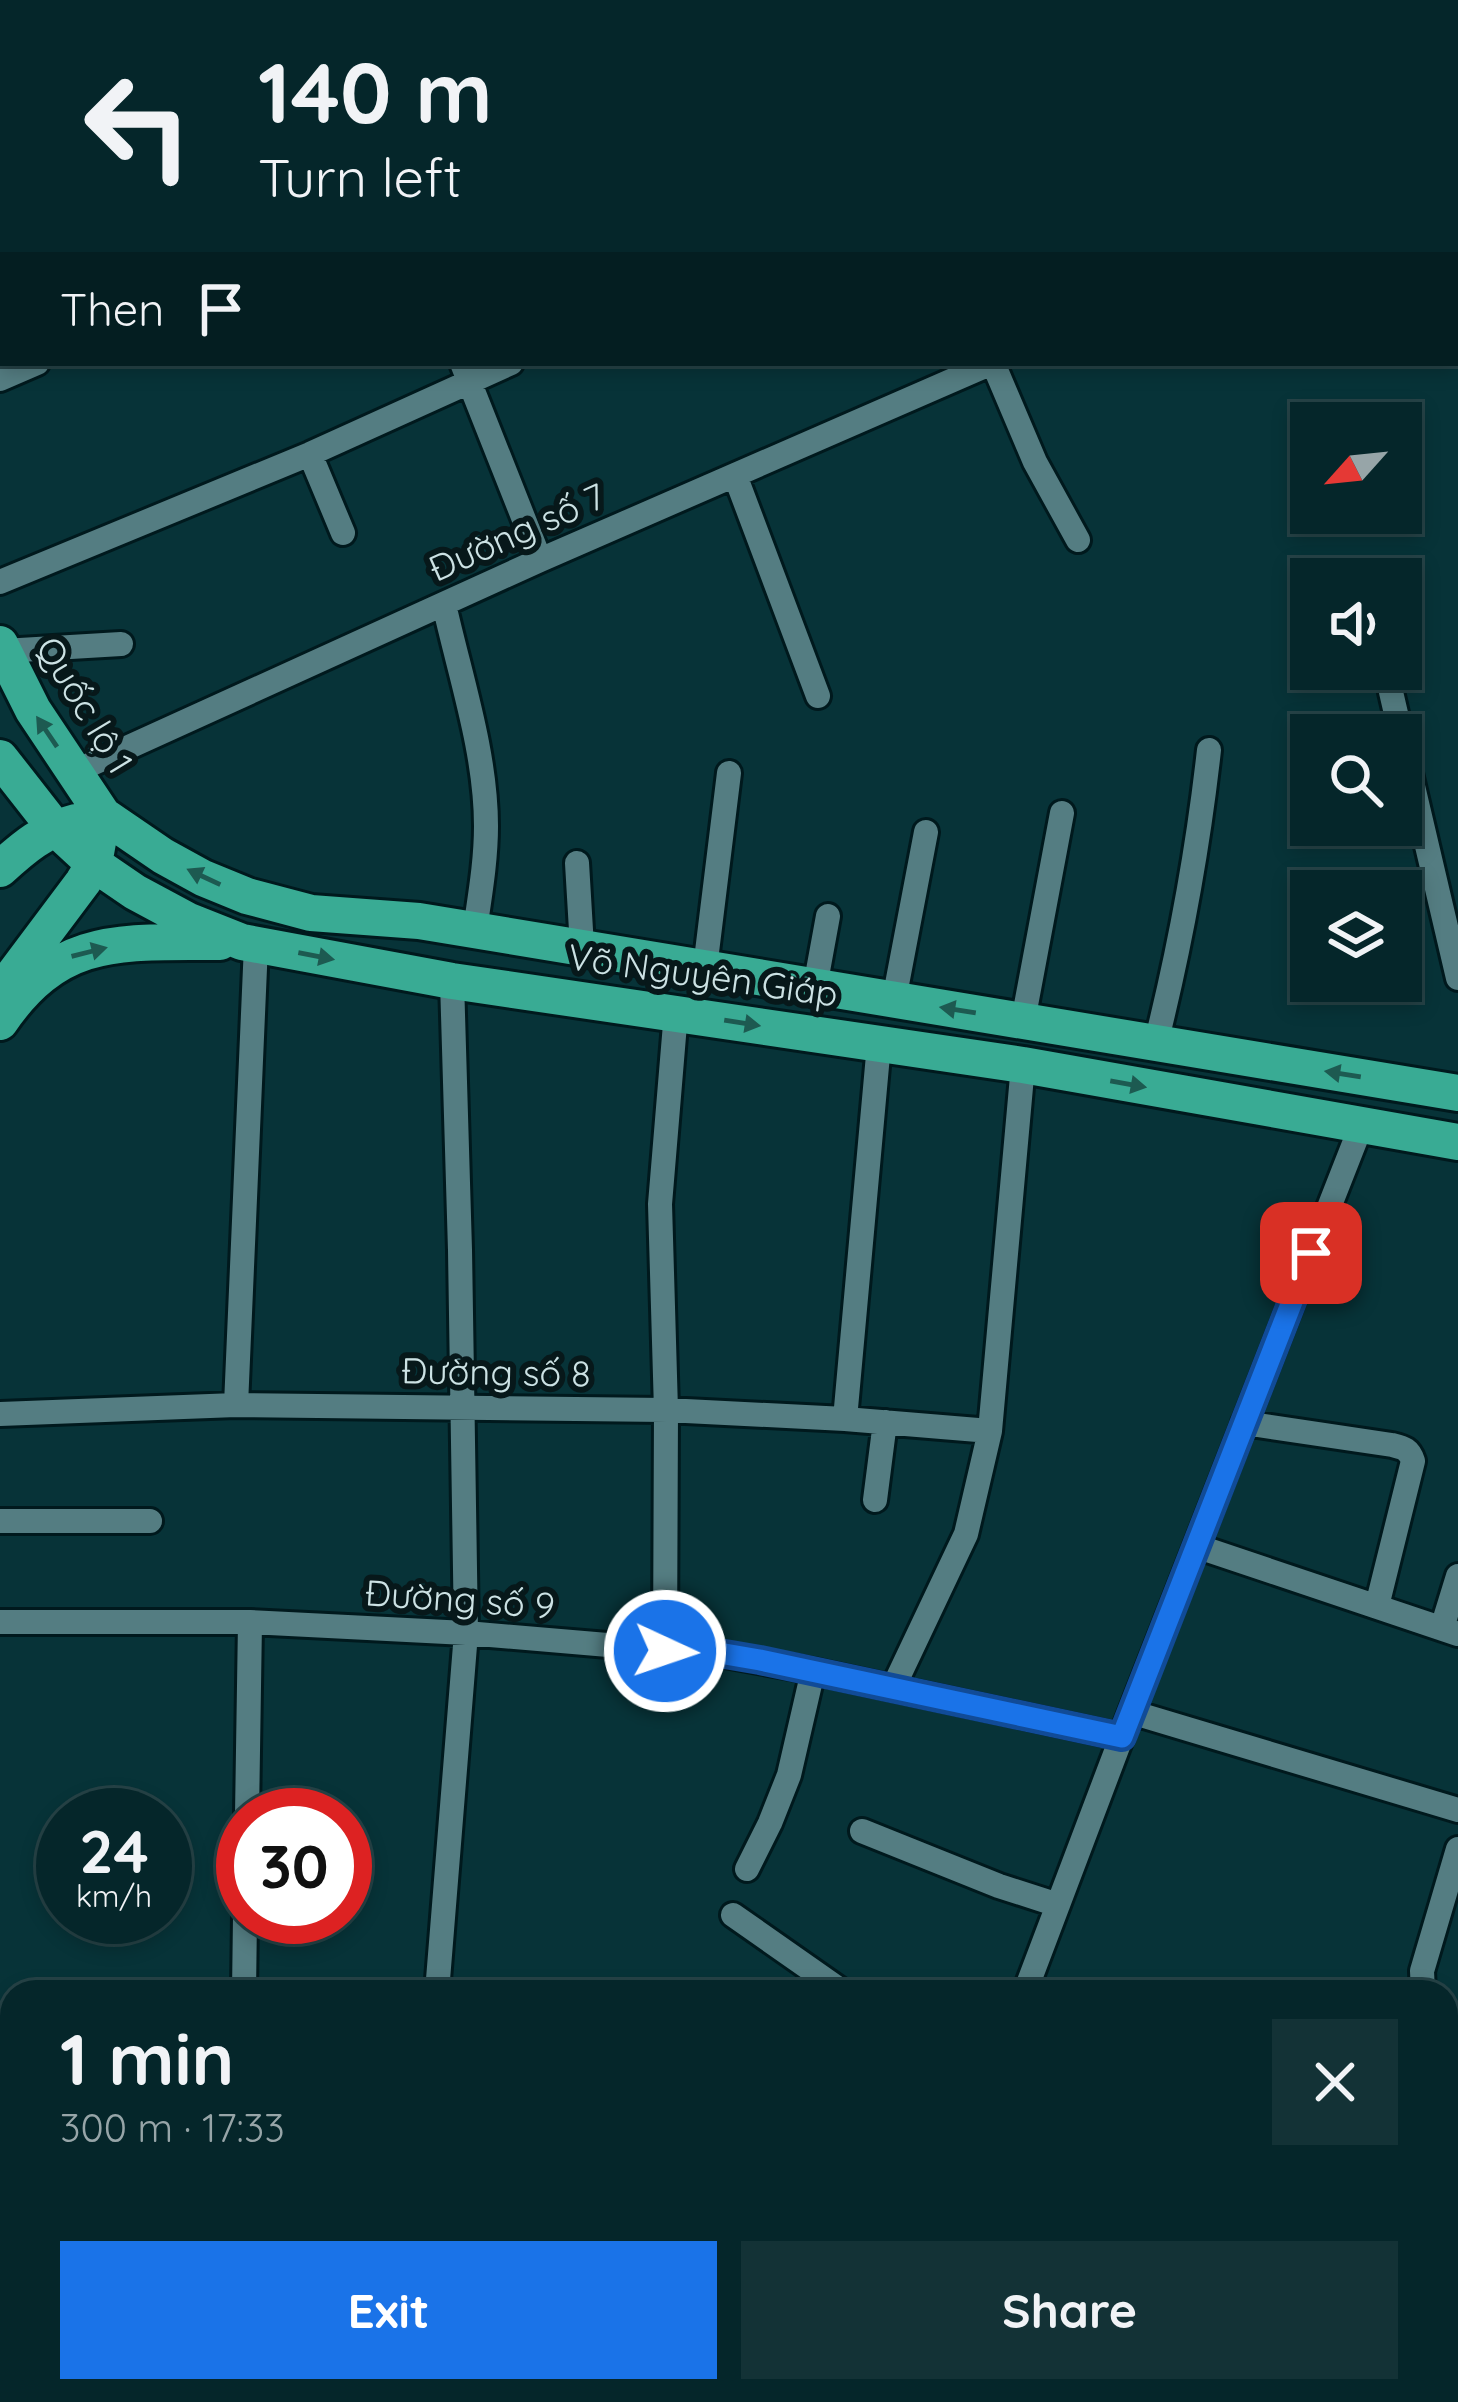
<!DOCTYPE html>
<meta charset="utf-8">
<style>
body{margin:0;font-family:Quicksand,sans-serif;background:#133236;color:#f1f3f6;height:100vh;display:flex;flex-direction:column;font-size:45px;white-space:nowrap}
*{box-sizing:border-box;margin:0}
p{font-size:39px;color:#97a5a8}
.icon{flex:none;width:66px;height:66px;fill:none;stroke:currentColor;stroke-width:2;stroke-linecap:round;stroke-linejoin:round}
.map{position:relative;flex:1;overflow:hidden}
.drawer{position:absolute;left:0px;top:1980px;width:1458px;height:423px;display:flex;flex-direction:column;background:#05262a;border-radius:36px 36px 0 0;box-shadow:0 6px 18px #0003,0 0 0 3px #264347}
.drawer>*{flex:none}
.guide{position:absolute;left:0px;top:0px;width:1458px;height:366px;box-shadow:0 6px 18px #0003,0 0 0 3px #264347;background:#05262a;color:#f1f3f6;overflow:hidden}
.needle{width:78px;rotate:243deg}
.fabs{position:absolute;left:1290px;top:402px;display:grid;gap:24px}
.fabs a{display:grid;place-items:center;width:132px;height:132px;border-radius:0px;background:#05262a;box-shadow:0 6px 18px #0003,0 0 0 3px #264347;font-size:60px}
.speed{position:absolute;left:36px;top:1788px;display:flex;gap:24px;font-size:60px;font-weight:700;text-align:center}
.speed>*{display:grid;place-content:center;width:156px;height:156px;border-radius:50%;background:#05262a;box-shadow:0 6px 18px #0003,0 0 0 3px #264347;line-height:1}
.speed small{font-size:30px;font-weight:400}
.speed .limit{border:18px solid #d22;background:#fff;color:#111}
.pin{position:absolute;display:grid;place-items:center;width:102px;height:102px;color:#fff;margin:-51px;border-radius:24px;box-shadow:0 6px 18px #0006}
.me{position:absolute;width:132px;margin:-66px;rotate:93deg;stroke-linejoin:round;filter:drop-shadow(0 0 9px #0008)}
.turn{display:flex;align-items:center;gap:42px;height:252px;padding:0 60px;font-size:54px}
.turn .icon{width:156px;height:156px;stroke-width:2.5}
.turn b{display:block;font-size:84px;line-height:102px}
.then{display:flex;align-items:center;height:114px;padding:0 60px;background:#0003;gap:24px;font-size:45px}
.round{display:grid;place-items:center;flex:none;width:126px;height:126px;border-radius:0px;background:#133236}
.headline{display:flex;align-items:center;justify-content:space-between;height:204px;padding:0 60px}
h1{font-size:72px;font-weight:700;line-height:90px}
.action{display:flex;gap:24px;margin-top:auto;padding:24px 60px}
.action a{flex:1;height:138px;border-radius:0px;background:#1a73e8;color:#fff;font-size:48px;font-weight:700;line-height:138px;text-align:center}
.action a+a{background:#133236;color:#f1f3f6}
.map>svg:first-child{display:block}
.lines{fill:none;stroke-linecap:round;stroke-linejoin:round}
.minor-casing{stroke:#00191d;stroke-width:30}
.highway-casing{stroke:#00191d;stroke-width:42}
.minor{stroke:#547d82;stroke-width:24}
.highway{stroke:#39ab94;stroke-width:36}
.oneway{fill:#1d5a51}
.route-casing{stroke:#114b97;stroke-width:30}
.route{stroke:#1a73e8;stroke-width:21}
.labels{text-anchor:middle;stroke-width:12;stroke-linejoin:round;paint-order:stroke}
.street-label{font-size:36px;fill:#cce2e4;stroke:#07181a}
</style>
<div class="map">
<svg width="1458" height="2402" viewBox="0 0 1458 2402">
<rect width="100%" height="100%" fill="#073338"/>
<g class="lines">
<defs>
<path id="minor" d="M310,0L312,3
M674,0L675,3
M870,0L871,3
M141,3L146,0
M630,3L636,0
M833,3L839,0
M1317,3L1323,0
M1455,7L1458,14
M0,81L3,79
M1455,162L1458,161
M462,363L540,560
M993,363L1035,462L1078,540
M0,379L37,363
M310,454L343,533
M735,475L818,696
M0,582L310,454L511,363
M444,604C460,676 486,752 486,826C486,861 480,895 475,930
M3,651L121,644
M1391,692L1401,735
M1401,735L1458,978
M74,772L540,560L992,363
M577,863L582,947
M705,968L729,773
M815,987L828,916
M894,1000L926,832
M1023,1021L1062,813
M1156,1043C1180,947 1198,849 1209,750
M236,1405L256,945
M0,1414L236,1405L666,1410L845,1419L990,1431
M845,1419L879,1044
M1244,1423L1392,1445C1404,1448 1409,1449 1413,1461L1377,1606
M875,1500L885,1422
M0,1521H150
M1196,1546L1458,1634
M0,1622H250L466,1633L725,1655L813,1671L1122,1737
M1442,1628L1458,1576
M665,1651L666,1410L660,1204L676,1012
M893,1688L966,1534L990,1431L1023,1065
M1131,1712L1458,1810
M247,1815L250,1622
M862,1831L999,1886L1058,1905
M747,1869L770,1823L789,1775L813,1671
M733,1915L843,1992
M244,1992L245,1917
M437,1992L466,1633L460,1250L452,981
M1025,1992L1131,1712L1361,1126
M1423,1992L1422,1971L1458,1849
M1446,2019L1458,2033
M1446,2227L1458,2233
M0,2396L86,2402
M385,2402L386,2391
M869,2402L873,2391
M1296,2402L1299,2391"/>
<path id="highway" d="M0,644L33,710L103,815L163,856L203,878L247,896L311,913L419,921L1458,1093
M0,758L54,827L94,864L135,892L189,921L242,942L452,981L1023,1065L1458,1142
M0,869C24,847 44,830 76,822
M2,990L83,882L94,864L98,842
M0,1022C61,933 123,943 220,942"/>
</defs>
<use href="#minor" class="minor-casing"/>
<use href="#highway" class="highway-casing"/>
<use href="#minor" class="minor"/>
<use href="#highway" class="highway"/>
</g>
<defs><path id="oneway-solid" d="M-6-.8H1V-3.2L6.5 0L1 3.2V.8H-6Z" transform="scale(3)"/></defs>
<g class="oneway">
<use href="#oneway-solid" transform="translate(47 732) rotate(-124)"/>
<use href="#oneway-solid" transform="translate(204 877) rotate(-155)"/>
<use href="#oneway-solid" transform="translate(89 952) rotate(-14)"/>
<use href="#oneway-solid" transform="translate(316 956) rotate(11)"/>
<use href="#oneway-solid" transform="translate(958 1010) rotate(-171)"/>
<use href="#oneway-solid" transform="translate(742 1023) rotate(9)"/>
<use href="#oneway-solid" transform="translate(1343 1074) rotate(-171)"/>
<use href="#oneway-solid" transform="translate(1128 1084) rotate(10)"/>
</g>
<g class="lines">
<defs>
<path id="route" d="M665,1651L725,1654L760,1660L1122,1737L1311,1253"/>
</defs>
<use href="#route" class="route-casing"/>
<use href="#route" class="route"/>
</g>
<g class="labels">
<g class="street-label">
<text transform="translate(517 532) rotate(-24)" y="13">Đường số 7</text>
<text transform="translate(85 705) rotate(59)" y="13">Quốc lộ 1</text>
<text transform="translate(703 975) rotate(8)" y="13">Võ Nguyên Giáp</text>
<text transform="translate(496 1372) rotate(1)" y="13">Đường số 8</text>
<text transform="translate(460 1599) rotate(4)" y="13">Đường số 9</text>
</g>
</g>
</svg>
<div class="fabs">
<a><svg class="needle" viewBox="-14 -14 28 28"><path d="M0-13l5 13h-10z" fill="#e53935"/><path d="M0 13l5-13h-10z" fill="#97a5a8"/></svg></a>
<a><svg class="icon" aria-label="sound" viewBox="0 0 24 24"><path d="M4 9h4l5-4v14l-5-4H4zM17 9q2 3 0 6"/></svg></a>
<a><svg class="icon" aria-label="search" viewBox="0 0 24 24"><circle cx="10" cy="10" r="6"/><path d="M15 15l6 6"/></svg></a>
<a><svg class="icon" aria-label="layers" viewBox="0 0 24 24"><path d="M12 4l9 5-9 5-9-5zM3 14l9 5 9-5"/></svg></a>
</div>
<div class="speed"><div>24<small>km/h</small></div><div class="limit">30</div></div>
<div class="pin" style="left:1311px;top:1253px;background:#d93025"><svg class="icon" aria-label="arrive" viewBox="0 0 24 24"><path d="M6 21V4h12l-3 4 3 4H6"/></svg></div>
<svg class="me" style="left:665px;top:1651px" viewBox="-20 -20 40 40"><circle r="17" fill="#1a73e8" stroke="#fff" stroke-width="3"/><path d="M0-11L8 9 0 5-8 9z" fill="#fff"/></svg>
<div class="guide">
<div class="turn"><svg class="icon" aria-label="left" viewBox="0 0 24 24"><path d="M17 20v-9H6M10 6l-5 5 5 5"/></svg><div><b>140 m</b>Turn left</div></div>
<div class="then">Then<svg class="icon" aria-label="arrive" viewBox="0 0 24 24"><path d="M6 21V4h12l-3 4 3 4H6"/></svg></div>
</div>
<section class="drawer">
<div class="headline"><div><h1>1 min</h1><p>300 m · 17:33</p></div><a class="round"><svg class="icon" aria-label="close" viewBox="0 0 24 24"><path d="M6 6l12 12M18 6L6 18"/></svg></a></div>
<div class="action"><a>Exit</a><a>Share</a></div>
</section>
</div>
